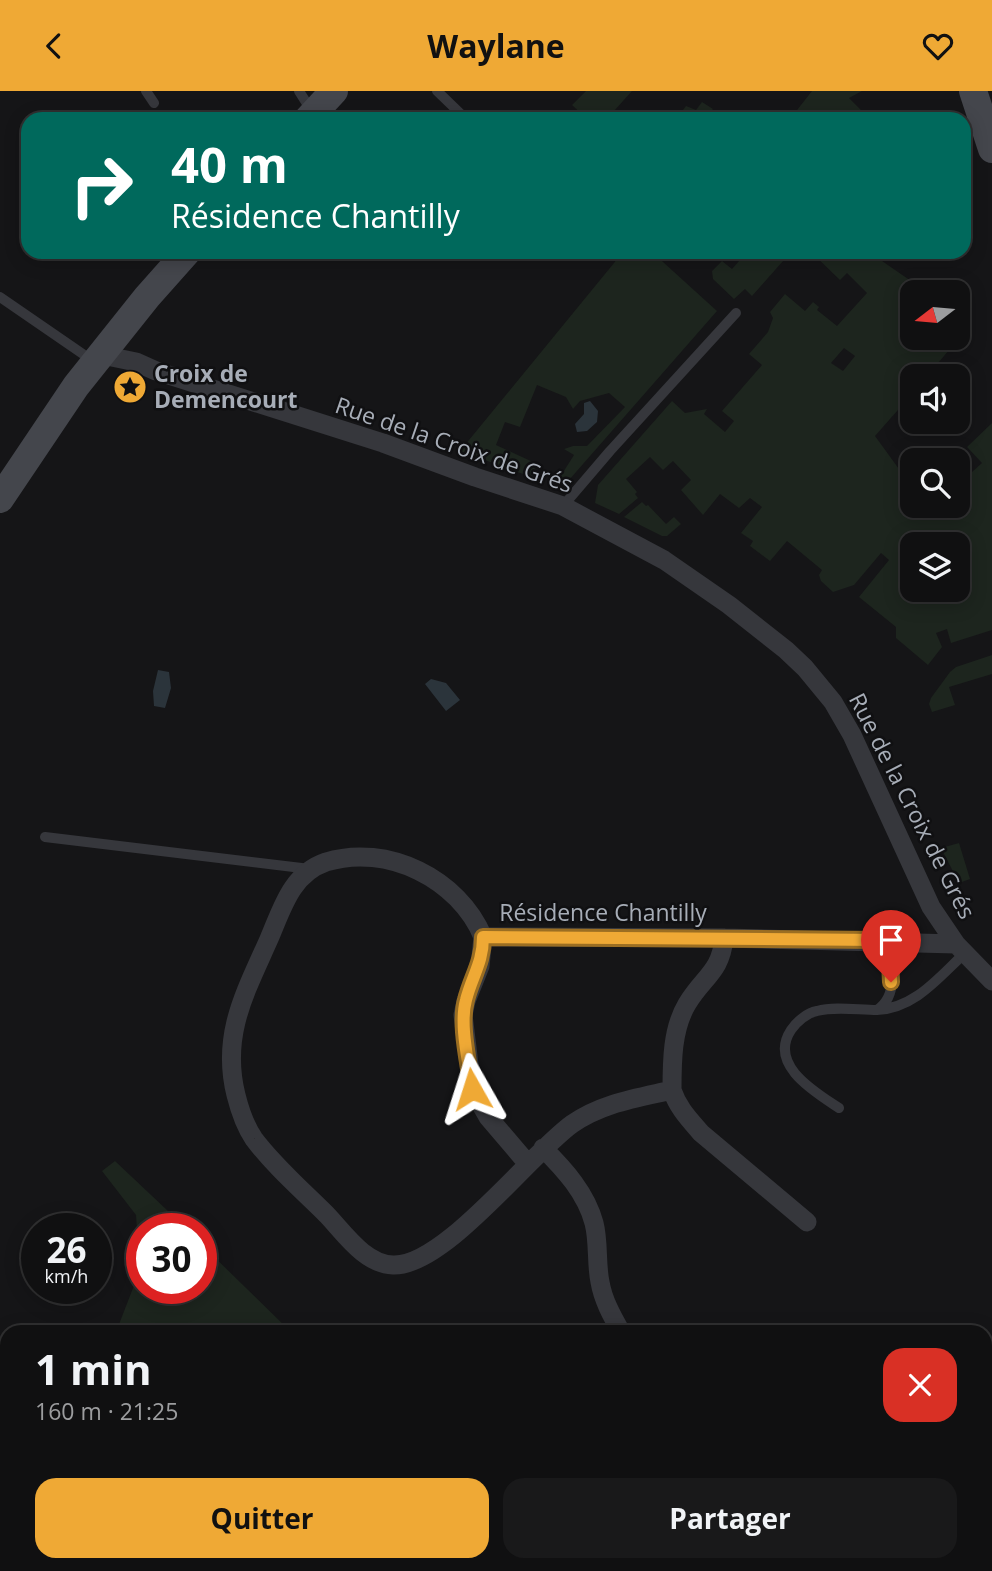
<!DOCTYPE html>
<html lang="fr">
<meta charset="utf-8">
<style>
body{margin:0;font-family:"Open Sans",sans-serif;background:#19191a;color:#f1f3f6;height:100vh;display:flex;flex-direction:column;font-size:26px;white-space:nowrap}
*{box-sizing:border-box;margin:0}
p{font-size:23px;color:#9c9d9f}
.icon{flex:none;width:38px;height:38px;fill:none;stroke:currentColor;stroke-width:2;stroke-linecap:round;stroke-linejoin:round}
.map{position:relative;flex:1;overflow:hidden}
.panel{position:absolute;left:0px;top:1234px;width:992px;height:247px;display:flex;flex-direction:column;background:#101011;border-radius:21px 21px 0 0;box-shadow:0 4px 18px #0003,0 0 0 2px #303031}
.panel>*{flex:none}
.top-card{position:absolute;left:21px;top:21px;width:950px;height:147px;border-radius:21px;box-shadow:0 4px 18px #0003,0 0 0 2px #303031;background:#00695c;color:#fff;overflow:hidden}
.needle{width:46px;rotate:254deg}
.buttons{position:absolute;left:900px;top:189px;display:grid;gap:14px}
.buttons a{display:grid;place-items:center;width:70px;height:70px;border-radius:14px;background:#101011;box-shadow:0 4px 18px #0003,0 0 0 2px #303031;font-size:35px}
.speed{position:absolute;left:21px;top:1122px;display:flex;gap:14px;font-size:35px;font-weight:700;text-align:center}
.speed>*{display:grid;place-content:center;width:91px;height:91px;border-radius:50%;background:#101011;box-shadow:0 4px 18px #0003,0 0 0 2px #303031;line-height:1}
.speed small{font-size:18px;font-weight:400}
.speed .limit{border:10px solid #d22;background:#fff;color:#111}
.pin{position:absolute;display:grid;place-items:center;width:60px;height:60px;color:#fff;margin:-72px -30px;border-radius:50% 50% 50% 0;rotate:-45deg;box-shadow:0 0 7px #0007}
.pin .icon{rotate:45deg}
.me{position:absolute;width:77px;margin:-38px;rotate:354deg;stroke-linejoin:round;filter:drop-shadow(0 0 5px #0008)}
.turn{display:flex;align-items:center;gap:24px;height:147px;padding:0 35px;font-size:32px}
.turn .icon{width:91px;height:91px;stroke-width:2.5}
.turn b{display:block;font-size:49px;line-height:60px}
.round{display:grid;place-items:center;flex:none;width:74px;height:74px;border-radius:21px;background:#19191a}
.head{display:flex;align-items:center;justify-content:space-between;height:119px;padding:0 35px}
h1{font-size:42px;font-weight:700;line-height:52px}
.action{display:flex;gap:14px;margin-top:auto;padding:14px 35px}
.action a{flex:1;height:80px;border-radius:21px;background:#efa935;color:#111;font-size:28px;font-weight:700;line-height:80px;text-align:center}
.action a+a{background:#19191a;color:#f1f3f6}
header{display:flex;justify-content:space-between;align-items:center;height:91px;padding:0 35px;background:#efa935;color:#111;font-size:32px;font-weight:700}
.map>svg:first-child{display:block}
.green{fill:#1d251e;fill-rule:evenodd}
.water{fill:#2b343b}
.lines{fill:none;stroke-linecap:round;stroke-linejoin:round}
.service{stroke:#36373c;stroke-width:10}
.minor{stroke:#36373c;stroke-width:19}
.secondary{stroke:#44464c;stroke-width:28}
.route-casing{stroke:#9b6e22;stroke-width:18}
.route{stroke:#efa935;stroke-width:12}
.labels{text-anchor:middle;stroke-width:5;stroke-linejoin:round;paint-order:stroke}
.poi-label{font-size:23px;font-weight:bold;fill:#a7adb7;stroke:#101012;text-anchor:start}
.street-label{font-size:23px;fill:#a7adb7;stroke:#101012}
</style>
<header><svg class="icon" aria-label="back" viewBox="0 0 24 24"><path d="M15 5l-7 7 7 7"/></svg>Waylane<svg class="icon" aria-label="heart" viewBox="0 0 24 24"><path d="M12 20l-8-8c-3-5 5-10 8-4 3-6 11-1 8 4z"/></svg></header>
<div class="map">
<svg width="992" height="1480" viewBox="0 0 992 1480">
<rect width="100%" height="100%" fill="#151517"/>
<path class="green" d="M586,0H632L614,20L625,28H587L572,14Z
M812,0H862L849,7L863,21L858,28H790Z
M702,11L713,18L705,28H676L686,15L696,19Z
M623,161H652L717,220L562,397L555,394L574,364L564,358L573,355H587L625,316L609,302L580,310L573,318L566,306L537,294L520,336L505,331L496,354L533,371L536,382L534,387L460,360Z
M747,161H791L752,205L745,198L734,208L713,188L712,180L722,170L732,178Z
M811,161H869L927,201H912V247H957V222L972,232L927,285H912V303L875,345L912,396V415H957V369H953L956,366L972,381L982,372L967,356L992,332V539L951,552L947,538L936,542L942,556L928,574L896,547V536L859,506L889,469L881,462L854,494L833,501L821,490L819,484L822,479L787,450L770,470L750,455L753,450L741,442L762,416L750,407L739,417L720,403L703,424L681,399L691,389L673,370L663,379L650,366L626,388L637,401L635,403L638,407L619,423L595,412L598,394L672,310L685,322L707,318L704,323L725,341L734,330L722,320L762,274L749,263L768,241L773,227L770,221L785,203L805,220L813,211L819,216L817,219L837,235L867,202L847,182L840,189ZM844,257L855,265L843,280L831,272ZM912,453H957V499H912Z
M642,411L646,415L648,414L666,433L674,426L681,433L667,445H662L624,426Z
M992,564V583L949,596L955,614L932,621L929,613L931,607L950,581L956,576Z
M959,752L970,788L959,792L941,757Z
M115,1070L186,1137L142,1138V1197H201V1153L291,1241H116L140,1179L136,1124L102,1080Z
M992,1279V1428L985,1430V1281Z
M7,1286V1474H861L842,1480H0V1290Z"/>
<path class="water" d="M590,310L598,320L597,331L587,340L577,341L575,333L584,323V312Z
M158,579L169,581L171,597L165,617L154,615L153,600Z
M431,588L446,592L460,609L446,620L425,593Z
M7,1291V1320L0,1323V1295Z
M284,1474H341L345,1480H288Z"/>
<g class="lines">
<path class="service" d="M146,0L154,12
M299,0L311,19
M437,0L466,28
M0,206L93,270
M563,415L610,360L736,222
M45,746L310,778
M877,919C915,917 938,887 965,862
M839,1017C815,1001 768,974 791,939C797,930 807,922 817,920C835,915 858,919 877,919C900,904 892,869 881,850
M985,1278L992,1275"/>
<path class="minor" d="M102,264L136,271L156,280L383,352L475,386L563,415L664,469L729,514L786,559L805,577L833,611L852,644L931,816L956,853L992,890
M483,846L480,875L466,910L463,924L472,998L488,1026L528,1073
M724,847C721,881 703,886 687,913C672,938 672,971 672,999C637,1007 602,1012 572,1033C529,1064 444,1176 393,1174C365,1173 345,1143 327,1124C303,1100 275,1076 254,1048C245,1035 240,1020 236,1004C221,944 245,902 269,848C282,818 291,783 326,771C387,752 459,788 483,846L724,847L956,853
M672,999C678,1017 689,1028 701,1042L807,1131
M543,1057C565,1079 586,1102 594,1132C599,1151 596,1172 600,1191C603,1209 612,1225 621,1241"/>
<path class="secondary" d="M973,0L992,58
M308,28L334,0
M0,408L76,295L147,206L187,161"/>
</g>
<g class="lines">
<defs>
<path id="route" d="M472,998C469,972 459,934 466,909C472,885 483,872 483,846L880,849L890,870L891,891"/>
</defs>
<use href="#route" class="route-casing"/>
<use href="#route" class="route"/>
</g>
<defs>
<symbol id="sight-disc" viewBox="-11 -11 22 22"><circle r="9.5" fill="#efa935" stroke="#101012"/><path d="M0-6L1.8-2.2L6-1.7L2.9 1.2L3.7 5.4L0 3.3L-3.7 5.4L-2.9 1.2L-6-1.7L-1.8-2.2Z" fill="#111"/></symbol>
</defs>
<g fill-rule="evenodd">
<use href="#sight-disc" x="111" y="277" width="38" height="38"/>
</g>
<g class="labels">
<g class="poi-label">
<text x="154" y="291">Croix de<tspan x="154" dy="26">Demencourt</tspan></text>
</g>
<g class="street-label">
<text transform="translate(454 354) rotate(19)" y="8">Rue de la Croix de Grés</text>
<text transform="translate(912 715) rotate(63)" y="8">Rue de la Croix de Grés</text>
<text x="603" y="830">Résidence Chantilly</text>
</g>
</g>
</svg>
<div class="buttons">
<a><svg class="needle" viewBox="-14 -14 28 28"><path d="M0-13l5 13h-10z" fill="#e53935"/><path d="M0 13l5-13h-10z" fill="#9c9d9f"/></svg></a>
<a><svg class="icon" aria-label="sound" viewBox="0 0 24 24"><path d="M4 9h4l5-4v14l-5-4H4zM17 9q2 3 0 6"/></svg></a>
<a><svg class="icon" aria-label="search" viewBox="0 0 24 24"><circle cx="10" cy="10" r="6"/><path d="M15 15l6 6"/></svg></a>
<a><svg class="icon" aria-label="layers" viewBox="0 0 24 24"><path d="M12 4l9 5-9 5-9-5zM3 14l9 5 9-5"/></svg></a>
</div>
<div class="speed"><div>26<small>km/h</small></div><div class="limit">30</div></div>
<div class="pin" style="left:891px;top:891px;background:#d93025"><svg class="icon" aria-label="arrive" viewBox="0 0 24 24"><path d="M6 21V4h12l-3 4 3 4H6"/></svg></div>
<svg class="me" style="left:472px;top:998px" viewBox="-20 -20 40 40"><path d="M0-17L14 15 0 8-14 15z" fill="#efa935" stroke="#fff" stroke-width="4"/></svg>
<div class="top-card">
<div class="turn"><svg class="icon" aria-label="right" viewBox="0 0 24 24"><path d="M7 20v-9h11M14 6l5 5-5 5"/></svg><div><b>40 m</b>Résidence Chantilly</div></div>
</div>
<section class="panel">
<div class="head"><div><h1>1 min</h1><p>160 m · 21:25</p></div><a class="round" style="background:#d93025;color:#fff"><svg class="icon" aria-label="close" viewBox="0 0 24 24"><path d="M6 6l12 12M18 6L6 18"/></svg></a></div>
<div class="action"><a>Quitter</a><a>Partager</a></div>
</section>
</div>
